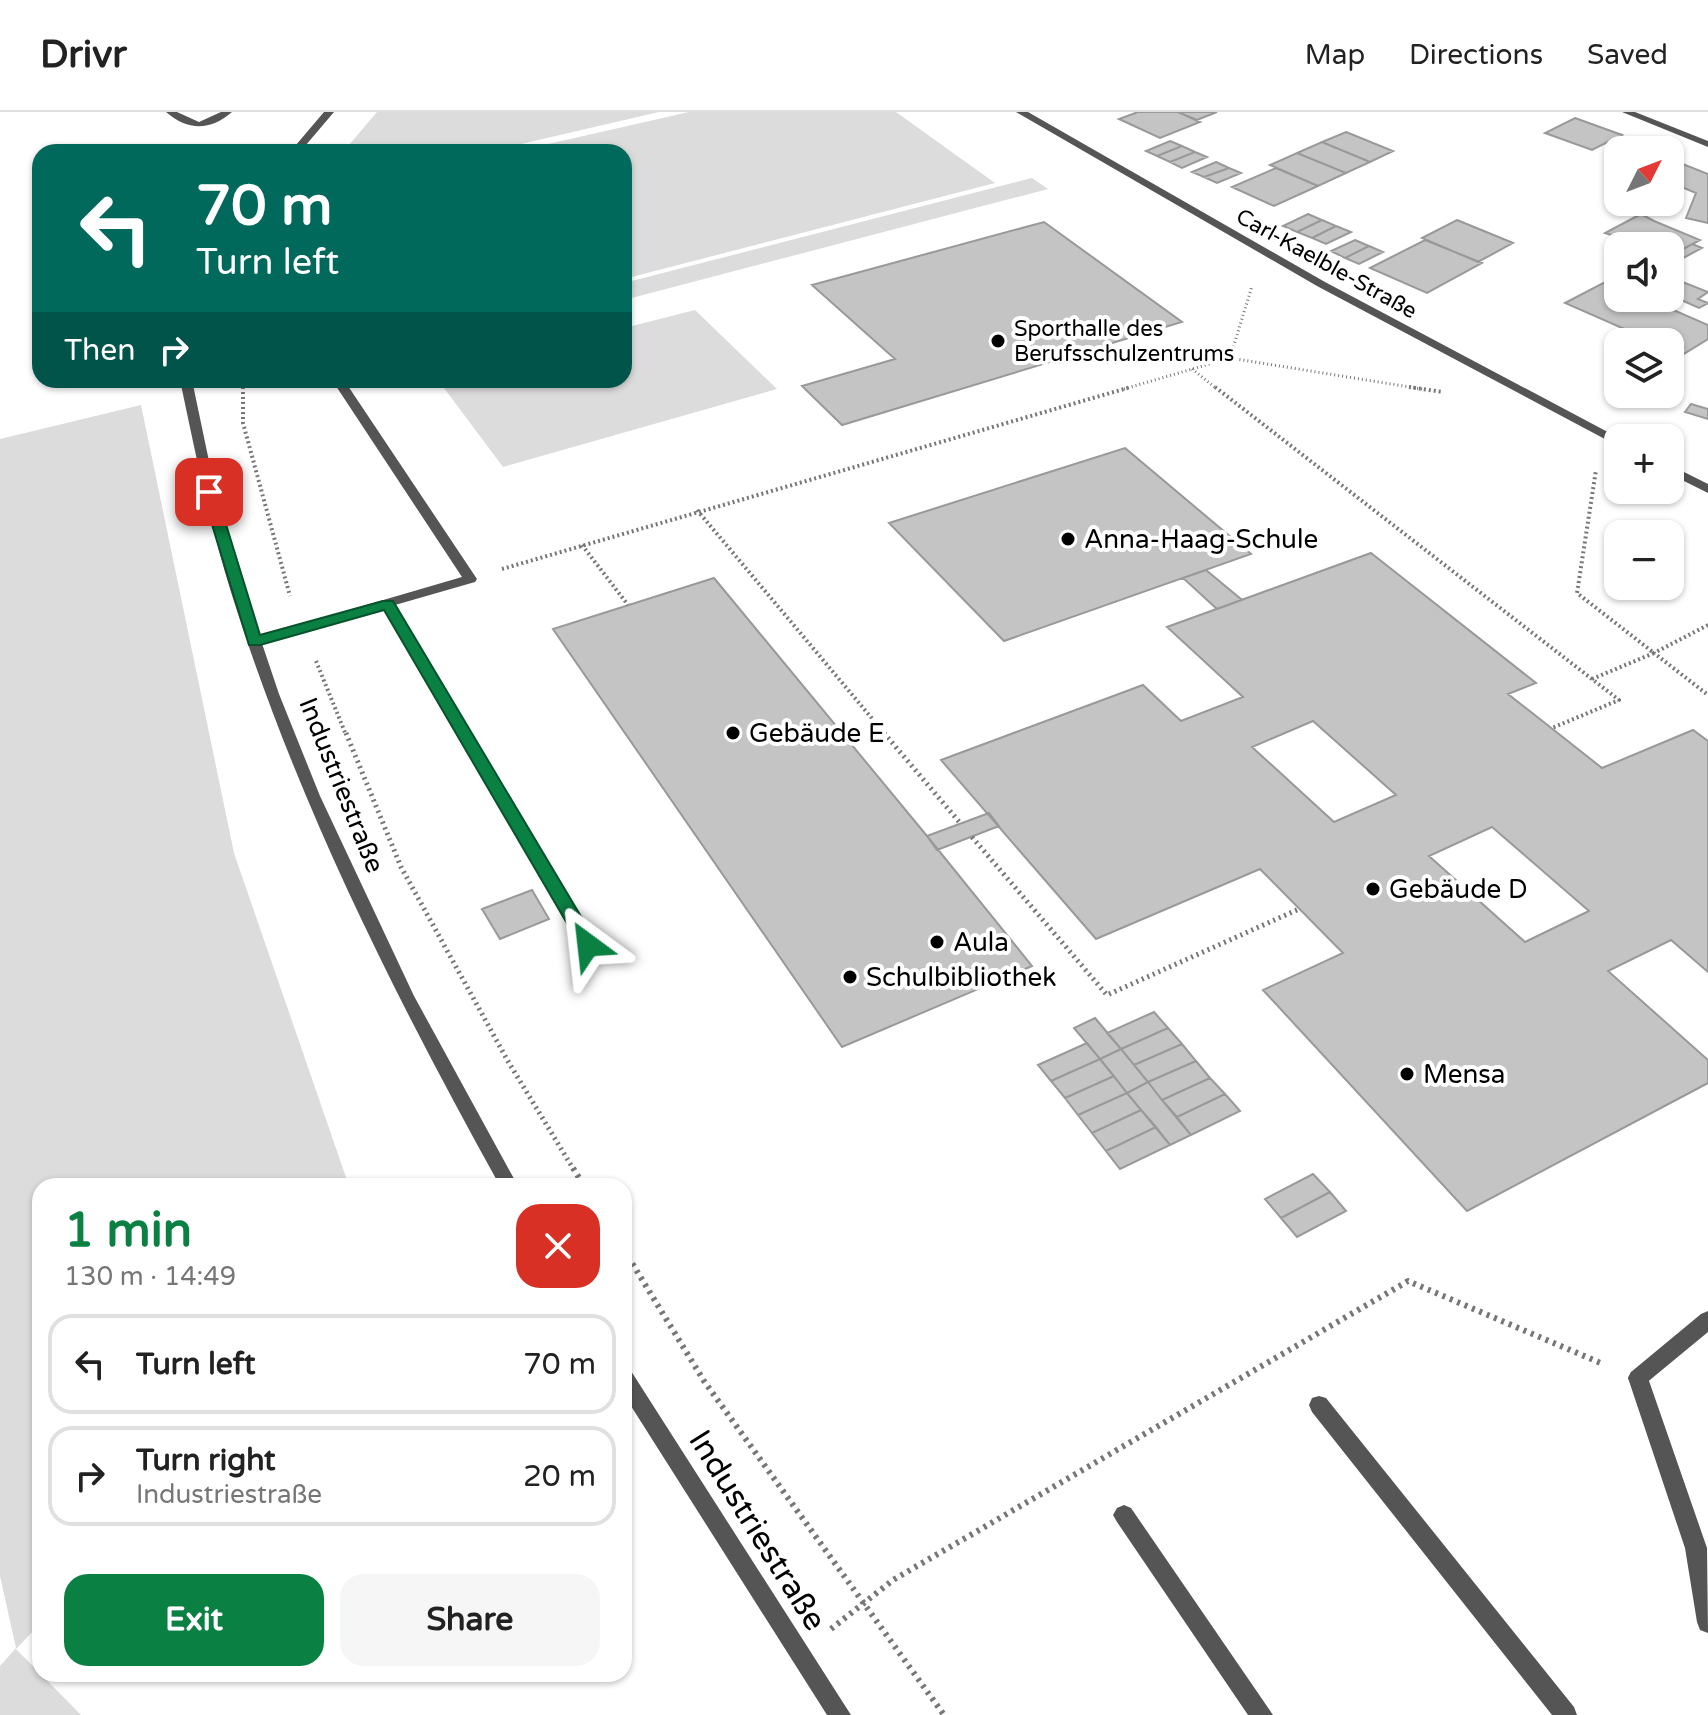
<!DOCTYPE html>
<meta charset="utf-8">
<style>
body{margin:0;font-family:"Varela Round",sans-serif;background:#f6f6f6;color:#222;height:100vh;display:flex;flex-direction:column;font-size:30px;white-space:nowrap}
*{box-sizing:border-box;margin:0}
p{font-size:26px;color:#767676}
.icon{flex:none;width:44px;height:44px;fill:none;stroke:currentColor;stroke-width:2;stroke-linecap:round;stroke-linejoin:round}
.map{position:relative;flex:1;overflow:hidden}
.drawer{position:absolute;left:32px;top:1066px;width:600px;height:504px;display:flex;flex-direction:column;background:#fff;border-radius:24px;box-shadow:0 2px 6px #0004}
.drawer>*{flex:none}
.hud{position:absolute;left:32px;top:32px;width:600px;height:244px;border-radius:24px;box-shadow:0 2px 6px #0004;background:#00695c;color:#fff;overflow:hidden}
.needle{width:52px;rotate:48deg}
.controls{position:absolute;left:1604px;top:24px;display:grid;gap:16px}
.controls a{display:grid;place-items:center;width:80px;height:80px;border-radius:16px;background:#fff;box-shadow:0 2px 6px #0004;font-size:40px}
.pin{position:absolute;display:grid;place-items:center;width:68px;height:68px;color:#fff;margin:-34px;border-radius:16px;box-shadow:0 4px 12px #0006}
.me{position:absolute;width:88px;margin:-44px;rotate:330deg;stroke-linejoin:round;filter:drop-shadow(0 0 6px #0008)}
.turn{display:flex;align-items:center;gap:28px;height:168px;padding:0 32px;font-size:36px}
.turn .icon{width:104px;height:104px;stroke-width:2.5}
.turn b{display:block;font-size:56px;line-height:68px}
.then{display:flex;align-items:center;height:76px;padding:0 32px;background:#0003;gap:16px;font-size:30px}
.round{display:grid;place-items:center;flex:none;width:84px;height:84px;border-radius:24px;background:#f6f6f6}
.overview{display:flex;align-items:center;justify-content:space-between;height:136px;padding:0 32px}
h1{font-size:48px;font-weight:700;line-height:60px;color:#0b8043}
.primary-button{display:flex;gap:16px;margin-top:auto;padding:16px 32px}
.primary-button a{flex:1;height:92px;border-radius:24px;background:#0b8043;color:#fff;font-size:32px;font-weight:700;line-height:92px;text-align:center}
.primary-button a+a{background:#f6f6f6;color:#222}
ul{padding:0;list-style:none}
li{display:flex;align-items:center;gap:24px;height:100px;margin:0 16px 12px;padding:0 16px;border:4px solid #e0e0e0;border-radius:24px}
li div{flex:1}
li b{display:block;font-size:30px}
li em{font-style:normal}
header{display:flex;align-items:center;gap:48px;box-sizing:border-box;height:112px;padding:0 40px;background:#fff;border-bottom:2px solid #e0e0e0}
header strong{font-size:38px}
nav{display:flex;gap:44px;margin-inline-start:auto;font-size:28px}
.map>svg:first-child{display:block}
.green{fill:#dcdcdc}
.building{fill:#c4c4c4;stroke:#999;stroke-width:2;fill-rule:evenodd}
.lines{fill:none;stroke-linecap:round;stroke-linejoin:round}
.path-far3{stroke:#777;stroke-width:3;stroke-dasharray:1 3;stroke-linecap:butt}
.path-far2{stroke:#777;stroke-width:4;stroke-dasharray:2 3;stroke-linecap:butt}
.path-far1{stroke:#777;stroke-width:5;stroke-dasharray:2 4;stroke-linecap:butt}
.path{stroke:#777;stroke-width:6;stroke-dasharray:3 5;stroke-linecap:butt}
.lane{fill:#555;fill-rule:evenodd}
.street{fill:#555;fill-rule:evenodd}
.route{fill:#0b8043;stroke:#07532c;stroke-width:2}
.poi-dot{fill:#000;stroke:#fff;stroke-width:3}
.labels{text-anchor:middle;stroke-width:8;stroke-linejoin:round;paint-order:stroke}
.far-street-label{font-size:22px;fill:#000;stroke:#fff}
.far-poi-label{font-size:22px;fill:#000;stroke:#fff;text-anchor:start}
.poi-label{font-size:26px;fill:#000;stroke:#fff;text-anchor:start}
.street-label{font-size:26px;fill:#000;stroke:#fff}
.near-street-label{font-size:32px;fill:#000;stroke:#fff}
</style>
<header>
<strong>Drivr</strong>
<nav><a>Map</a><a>Directions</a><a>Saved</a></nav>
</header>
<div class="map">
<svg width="1708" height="1603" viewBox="0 0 1708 1603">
<rect width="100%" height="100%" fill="#fff"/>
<path class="green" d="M377,0H659L487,40H343Z
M689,0H896L995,71L624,167V40H513Z
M1032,66L1048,77L624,188V171Z
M695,198L777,277L503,355L438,268H624V216Z
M141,293L234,741L349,1074H40V1512L16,1537L81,1603H0V1554L16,1536L0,1464V327Z"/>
<path class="building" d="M1138,0H1178L1200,10L1160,26L1119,7Z
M1178,0H1217L1197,8Z
M1575,6L1622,23L1592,38L1545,21Z
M1346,20L1393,39L1370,50L1322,30Z
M1635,27L1664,38L1617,35Z
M1170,29L1182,34L1157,44L1146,39Z
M1322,30L1370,50L1346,61L1297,41Z
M1182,34L1195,40L1170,50L1157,44Z
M1195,40L1207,45L1182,56L1170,50Z
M1297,41L1346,61L1318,74L1270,53Z
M1670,47L1708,62V111L1686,106L1696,81L1670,70Z
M1216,50L1229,56L1204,65L1192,60Z
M1229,56L1241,61L1217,71L1204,65Z
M1276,56L1318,74L1274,94L1232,75Z
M1308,102L1322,108L1297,120L1283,114Z
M1641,102L1654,109L1700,128L1670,144V134H1644L1605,121Z
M1322,108L1336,114L1312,126L1297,120Z
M1457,108L1513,131L1478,150L1422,126Z
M1044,110L1182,210L842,313L802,274L895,247L812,173Z
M1336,114L1351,120L1326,132L1312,126Z
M1355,128L1369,134L1345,146L1331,139Z
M1425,128L1482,151L1427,181L1370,156Z
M1692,132L1702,136L1670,153V144Z
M1369,134L1383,140L1359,152L1345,146Z
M1670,165L1708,180L1698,187L1708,191L1699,196L1670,183Z
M1607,169L1618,174V186H1646L1708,213V227L1682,243L1670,237V230H1654L1565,191Z
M1691,292L1708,297V307L1685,300Z
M1125,336L1251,442L1004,529L889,411Z
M1371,441L1536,571L1508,582L1602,656L1693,618L1708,629V860L1671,828L1608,859L1708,948V971L1467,1099L1263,878L1343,841L1260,757L1096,827L941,648L1143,573L1181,609L1243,585L1167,515ZM1313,609L1396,683L1334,710L1252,635ZM1492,715L1589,799L1525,830L1429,744Z
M1206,458L1242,488L1217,497L1183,466Z
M714,466L927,724L1032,854L842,935L553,517Z
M989,701L999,714L937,738L927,724Z
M532,778L549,807L500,827L482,797Z
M1154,900L1168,916L1121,937L1107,921Z
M1095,906L1121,937L1100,947L1074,916Z
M1168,916L1182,932L1134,953L1121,937Z
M1087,931L1100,947L1051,969L1038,953Z
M1182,932L1196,949L1148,970L1134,953Z
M1121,937L1148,970L1127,981L1100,947Z
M1100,947L1114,964L1065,986L1051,969Z
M1196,949L1210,966L1162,988L1148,970Z
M1114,964L1127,981L1078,1003L1065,986Z
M1210,966L1225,982L1177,1005L1162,988Z
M1148,970L1162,988L1191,1023L1170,1033L1127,981Z
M1127,981L1141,998L1092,1021L1078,1003Z
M1225,982L1240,999L1191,1023L1177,1005Z
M1141,998L1156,1015L1106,1039L1092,1021Z
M1156,1015L1170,1033L1120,1057L1106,1039Z
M1313,1062L1330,1080L1281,1106L1265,1087Z
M1330,1080L1346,1099L1297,1125L1281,1106Z"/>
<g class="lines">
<path class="path-far3" d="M1230,246L1252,174
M1192,257L1217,277
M243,268V277
M1124,277L1230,246L1422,277"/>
<path class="path-far2" d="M243,275V311L290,484
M1215,275L1619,588L1552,616
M1409,275L1443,280
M697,398L886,623
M582,433L628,493
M502,457L1131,275
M1708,513L1654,541L1708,583
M316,549L346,623
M1592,567L1654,541L1577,481L1596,358"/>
<path class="path-far1" d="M346,621L401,755L509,951L574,1058
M884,621L961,712
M972,725L1107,883L1299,797"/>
<path class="path" d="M573,1056L584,1074
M624,1138L704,1269L944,1603
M831,1517L893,1468L1408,1169L1603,1252"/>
<path class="lane" d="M166,0H177L199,10L221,0H232C210,19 188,19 166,0Z
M332,268H344L477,467L475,470L395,493L594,829L596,833L594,837H582L384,496L255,534L248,530L250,527L462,465Z
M1708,1199V1220L1645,1272L1638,1275L1631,1272L1628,1266L1631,1260L1701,1202Z
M1319,1284L1326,1286L1574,1595L1577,1603H1552L1312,1300L1309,1293L1312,1286Z
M1124,1393L1131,1396L1273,1603H1248L1117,1410L1113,1403L1117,1396Z"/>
<path class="street" d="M324,0H334L300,40H290Z
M1016,0H1028L1325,170L1619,326L1618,334L1317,174Z
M1622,0H1635L1708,29V35Z
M180,268H192L214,373L244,478L279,582L320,684L414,884L518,1074H500C394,883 296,688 231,480C209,410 195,339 180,268Z
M1670,353L1708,372V381L1670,362Z
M624,1256L631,1259L851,1603H827L624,1283Z
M1638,1257L1645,1260L1648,1266L1707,1436L1708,1521L1700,1518L1697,1510L1685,1436L1628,1266L1631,1260Z"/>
</g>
<path class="route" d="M209,376L216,380L260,523L383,489H393L595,828L597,833L595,837H582L384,498L260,533H249L202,380Z"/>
<g class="poi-dot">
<circle cx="998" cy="229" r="8"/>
<circle cx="1068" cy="427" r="8"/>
<circle cx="733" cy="621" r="8"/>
<circle cx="1373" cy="777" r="8"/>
<circle cx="937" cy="830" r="8"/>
<circle cx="850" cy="865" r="8"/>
<circle cx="1407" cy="962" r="8"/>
</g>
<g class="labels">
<g class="far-street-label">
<text transform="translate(1327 151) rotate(29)" y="8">Carl-Kaelble-Straße</text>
</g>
<g class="far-poi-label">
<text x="1014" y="224">Sporthalle des<tspan x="1014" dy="25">Berufsschulzentrums</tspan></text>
</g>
<g class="poi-label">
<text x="1084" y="436">Anna-Haag-Schule</text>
<text x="749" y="630">Gebäude E</text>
<text x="1389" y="786">Gebäude D</text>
<text x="953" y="839">Aula</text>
<text x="866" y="874">Schulbibliothek</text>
<text x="1423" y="971">Mensa</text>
</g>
<g class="street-label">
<text transform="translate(342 673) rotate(68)" y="9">Industriestraße</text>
</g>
<g class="near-street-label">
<text transform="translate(758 1418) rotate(58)" y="11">Industriestraße</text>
</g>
</g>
</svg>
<div class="controls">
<a><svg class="needle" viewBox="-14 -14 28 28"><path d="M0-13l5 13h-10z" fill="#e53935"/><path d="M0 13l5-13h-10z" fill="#767676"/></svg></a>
<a><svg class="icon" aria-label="sound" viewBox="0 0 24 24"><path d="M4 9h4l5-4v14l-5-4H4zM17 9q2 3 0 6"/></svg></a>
<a><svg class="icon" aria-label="layers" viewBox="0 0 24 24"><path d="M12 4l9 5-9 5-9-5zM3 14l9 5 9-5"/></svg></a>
<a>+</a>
<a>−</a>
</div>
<div class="pin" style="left:209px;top:380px;background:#d93025"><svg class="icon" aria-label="arrive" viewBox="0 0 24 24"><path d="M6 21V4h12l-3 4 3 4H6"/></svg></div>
<svg class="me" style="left:588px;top:833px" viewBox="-20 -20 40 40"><path d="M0-17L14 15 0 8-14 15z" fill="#0b8043" stroke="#fff" stroke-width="4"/></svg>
<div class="hud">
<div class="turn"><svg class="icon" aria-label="left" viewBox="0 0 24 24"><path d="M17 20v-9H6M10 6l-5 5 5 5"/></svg><div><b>70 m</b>Turn left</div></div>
<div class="then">Then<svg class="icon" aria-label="right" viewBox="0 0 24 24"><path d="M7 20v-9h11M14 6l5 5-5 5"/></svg></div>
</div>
<section class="drawer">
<div class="overview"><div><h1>1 min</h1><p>130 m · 14:49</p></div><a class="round" style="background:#d93025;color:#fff"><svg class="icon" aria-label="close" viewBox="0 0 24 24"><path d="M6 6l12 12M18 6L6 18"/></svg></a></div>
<ul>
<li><svg class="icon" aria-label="left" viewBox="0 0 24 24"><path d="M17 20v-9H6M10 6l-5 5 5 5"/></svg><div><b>Turn left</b></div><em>70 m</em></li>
<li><svg class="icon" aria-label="right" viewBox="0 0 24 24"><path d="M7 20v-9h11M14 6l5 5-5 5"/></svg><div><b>Turn right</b><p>Industriestraße</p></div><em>20 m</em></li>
</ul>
<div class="primary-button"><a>Exit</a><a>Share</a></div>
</section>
</div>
